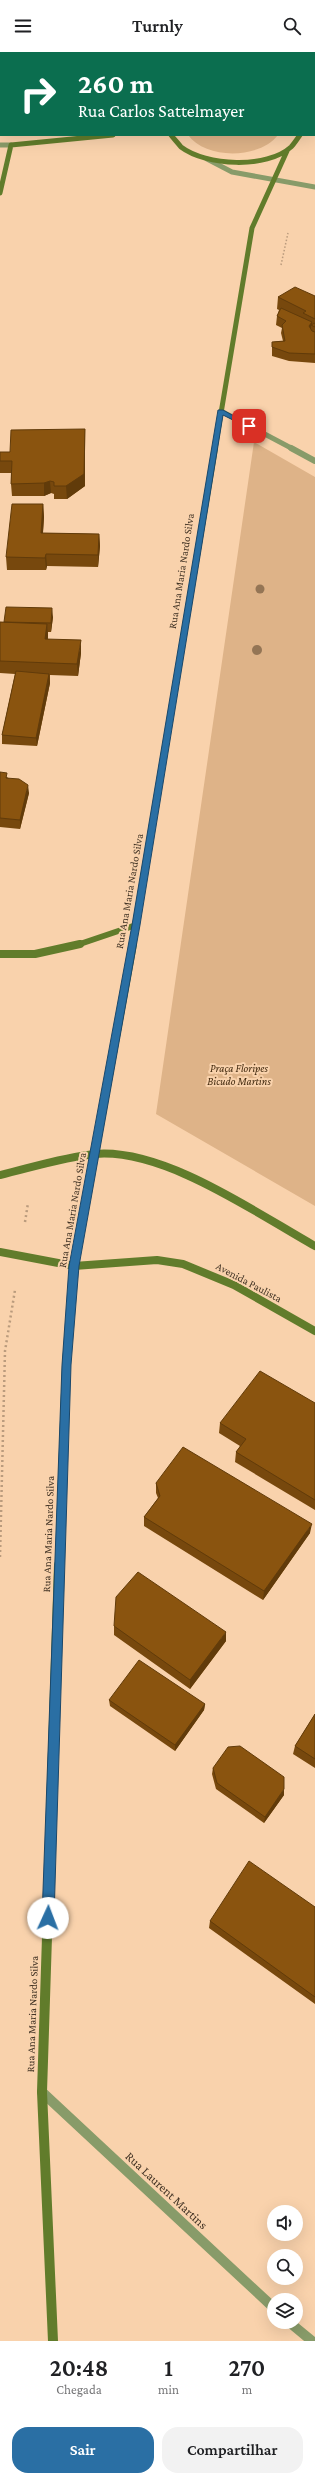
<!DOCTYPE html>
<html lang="pt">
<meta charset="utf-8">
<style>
body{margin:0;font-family:"Crimson Pro",serif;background:#f2f2f2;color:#202124;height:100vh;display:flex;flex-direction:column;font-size:15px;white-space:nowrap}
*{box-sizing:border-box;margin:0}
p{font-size:13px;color:#757577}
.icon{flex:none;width:22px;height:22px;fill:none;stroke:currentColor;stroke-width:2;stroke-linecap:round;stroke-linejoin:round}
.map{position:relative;height:2289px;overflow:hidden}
.drawer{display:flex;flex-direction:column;background:#fff;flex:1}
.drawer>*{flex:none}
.guide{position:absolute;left:0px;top:0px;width:315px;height:84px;box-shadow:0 4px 16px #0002;background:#0b6e4f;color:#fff;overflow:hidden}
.fabs{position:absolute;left:267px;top:2153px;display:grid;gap:8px}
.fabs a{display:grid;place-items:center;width:36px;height:36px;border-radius:50%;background:#fff;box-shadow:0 4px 16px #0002;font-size:20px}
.pin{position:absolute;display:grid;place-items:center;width:34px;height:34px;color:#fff;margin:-17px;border-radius:8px;box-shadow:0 2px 6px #0006}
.me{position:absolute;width:44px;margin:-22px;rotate:2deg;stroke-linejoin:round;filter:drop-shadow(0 0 3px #0008)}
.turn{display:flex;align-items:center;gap:14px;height:84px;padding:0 12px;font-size:18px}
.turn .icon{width:52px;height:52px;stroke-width:2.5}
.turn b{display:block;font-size:28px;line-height:34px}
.eta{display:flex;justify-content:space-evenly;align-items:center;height:68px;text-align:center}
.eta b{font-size:24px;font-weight:600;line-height:28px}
.primary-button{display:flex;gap:8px;margin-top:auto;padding:8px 12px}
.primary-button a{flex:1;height:46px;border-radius:16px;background:#2a6fa4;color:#fff;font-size:16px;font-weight:600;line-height:46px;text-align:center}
.primary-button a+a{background:#f2f2f2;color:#202124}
header{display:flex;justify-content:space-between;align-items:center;height:52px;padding:0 12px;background:#fff;font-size:18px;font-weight:600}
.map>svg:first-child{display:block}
.green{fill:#deb388}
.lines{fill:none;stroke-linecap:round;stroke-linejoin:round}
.path-far1{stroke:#ba9b7d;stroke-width:1.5;stroke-dasharray:1.5 2;stroke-linecap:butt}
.path{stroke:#ba9b7d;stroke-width:2.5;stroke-dasharray:2 3;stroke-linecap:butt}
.street-far2{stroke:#889b69;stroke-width:5}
.street-far1{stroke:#889b69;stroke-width:6}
.street{stroke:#889b69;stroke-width:10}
.secondary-far3{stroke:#617c2b;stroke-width:5}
.secondary-far2{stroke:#617c2b;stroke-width:6}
.secondary-far1{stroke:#617c2b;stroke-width:8}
.secondary{stroke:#617c2b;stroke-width:10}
.tree{fill:#947555}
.wall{fill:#77480d}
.shaded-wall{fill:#613b0a}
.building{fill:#8a540f;stroke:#613b0a}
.route{fill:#2a6fa4;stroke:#1b486b}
.labels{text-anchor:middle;stroke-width:4;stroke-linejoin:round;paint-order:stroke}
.street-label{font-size:11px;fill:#443526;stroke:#f9d2ac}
.park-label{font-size:11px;font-style:italic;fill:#41290e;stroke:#f9d2ac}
.near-street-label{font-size:13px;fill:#443526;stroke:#f9d2ac}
</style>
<header><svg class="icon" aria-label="menu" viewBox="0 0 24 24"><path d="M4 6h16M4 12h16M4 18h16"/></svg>Turnly<svg class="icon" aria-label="search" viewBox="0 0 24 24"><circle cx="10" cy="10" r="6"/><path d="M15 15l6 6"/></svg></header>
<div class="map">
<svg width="315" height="2289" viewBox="0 0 315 2289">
<rect width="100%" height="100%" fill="#f9d2ac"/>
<path class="green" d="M188,83H278C260,107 206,108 188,83Z
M254,390L315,425V1154L156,1062Z"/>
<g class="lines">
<path class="path-far1" d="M281,213L288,181"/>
<path class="path" d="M25,1170L28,1151
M0,1505L5,1299L15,1238"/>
<path class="street-far2" d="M0,93H11
M207,107L232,120L315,135
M221,359L293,397"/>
<path class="street-far1" d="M291,396L315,409"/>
<path class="street" d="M42,2040L274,2256
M289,2270L312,2289"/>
<path class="secondary-far3" d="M314,24L315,22
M171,83C174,87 178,91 181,95C206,114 267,117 291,95C294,92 297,87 300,83
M0,141L11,93L113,83
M215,397L252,176L287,99"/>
<path class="secondary-far2" d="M77,893L136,873
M132,893L215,396"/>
<path class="secondary-far1" d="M0,902H35L80,892
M0,1123C30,1116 64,1105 95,1102C164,1096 256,1161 315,1194
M0,1200L74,1214L157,1208L183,1212L234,1233L315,1279
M59,1514L66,1313L74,1214L133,892"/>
<path class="secondary" d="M53,2289L42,2040L59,1513"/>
</g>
<g class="tree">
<circle cx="260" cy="537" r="4.5"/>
<circle cx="257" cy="598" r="5"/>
</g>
<path class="wall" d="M315,244V311L289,309L272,304V290L283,289L281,281L282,276L276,273L277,264L279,258L277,257L278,245Z
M85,377V434L67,447H54V442L51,441L44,444H12L11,432V421H0V400H10Z
M43,452L44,465L43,481L99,482L100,494L98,515L47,514L46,518H7L6,505Z
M53,565L51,580H48V587L81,601L78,624L50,623V631L37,694L2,692V683L15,622L0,621V570H4Z
M0,720L29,741L20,777L0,775Z
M315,1351V1458L235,1410L236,1400L240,1394L219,1381L220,1371Z
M156,1431L310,1481L263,1548L144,1474V1465L158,1446L156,1441Z
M114,1574L226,1589L190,1637L114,1583Z
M109,1648L205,1652L204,1658L175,1699L110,1654Z
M315,1662V1716L293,1702L295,1694Z
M213,1716L284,1743L264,1771L216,1737L212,1722Z
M315,1855V1952L209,1876L210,1869Z"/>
<path class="shaded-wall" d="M312,270V273H311V280L309,274Z
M85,377V434L67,447L66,434Z
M50,429L51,441L44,444V431Z
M43,452L44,465L42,493L41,481Z
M99,482L100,494L98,515V503Z
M46,502L47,514L46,518L45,506Z
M52,556L53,565L51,580V571Z
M47,572L48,584L45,599V587Z
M81,588V601L78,624L77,612Z
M49,622L50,631L37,694L36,686Z
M28,733L29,741L20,777V768Z
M312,1472L310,1481L263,1548L264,1539Z
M226,1580V1589L190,1637V1628Z
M205,1652L204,1658L175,1699V1693Z
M284,1737V1743L264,1771L265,1765Z"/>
<path class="building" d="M295,235L315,244V267L303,261L306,259L278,245Z
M281,256L312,270L309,274L312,279L315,280V302L289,301L272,295V290L285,289L282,273L286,269L277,264Z
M315,271V275L311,273Z
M85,377L84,422L66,434H54V430L50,429L44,431L11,432L12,409H0V400H10L11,378Z
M12,452H43L41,481L99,482L98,503L46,502L45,506L6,505Z
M6,555L52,556L51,571L4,570Z
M0,570L47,572L45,587L81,588L77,612L0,609Z
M16,619L49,622L36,686L2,683Z
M0,720L7,721L6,726L19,727L28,733L20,768L0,766Z
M260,1319L315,1351V1448L236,1400L246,1387L220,1371Z
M183,1395L312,1472L264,1539L144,1465L160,1444L156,1431Z
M138,1520L226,1580L190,1628L114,1574L116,1545Z
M139,1608L205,1652L175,1693L109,1648Z
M315,1662V1707L295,1694Z
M240,1694L284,1725V1737L265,1765L217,1731L213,1716L228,1695Z
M249,1809L315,1855V1945L210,1869Z"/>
<path class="route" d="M218,358H223L252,374L247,375L223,363L140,873L79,1214L71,1313L54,1866L48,1872L42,1866L62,1313L69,1214L132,873Z"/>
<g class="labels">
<g class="street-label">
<text transform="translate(181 519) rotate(-81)" y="4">Rua Ana Maria Nardo Silva</text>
<text transform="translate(129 839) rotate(-80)" y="4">Rua Ana Maria Nardo Silva</text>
<text transform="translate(72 1158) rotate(-80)" y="4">Rua Ana Maria Nardo Silva</text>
<text transform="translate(249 1230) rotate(28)" y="4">Avenida Paulista</text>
<text transform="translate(48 1482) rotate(-88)" y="4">Rua Ana Maria Nardo Silva</text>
<text transform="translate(32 1962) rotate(-88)" y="4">Rua Ana Maria Nardo Silva</text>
</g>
<g class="park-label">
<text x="239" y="1020">Praça Floripes<tspan x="239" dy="13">Bicudo Martins</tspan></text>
</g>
<g class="near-street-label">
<text transform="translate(167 2138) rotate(43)" y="5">Rua Laurent Martins</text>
</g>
</g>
</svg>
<div class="fabs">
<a><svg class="icon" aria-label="sound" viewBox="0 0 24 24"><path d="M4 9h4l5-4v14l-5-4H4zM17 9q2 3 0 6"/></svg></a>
<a><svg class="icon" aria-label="search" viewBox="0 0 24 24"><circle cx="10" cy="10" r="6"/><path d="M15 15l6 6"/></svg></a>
<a><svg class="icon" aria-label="layers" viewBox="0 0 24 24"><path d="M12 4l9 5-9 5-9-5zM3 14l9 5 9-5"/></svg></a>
</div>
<div class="pin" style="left:249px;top:374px;background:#d93025"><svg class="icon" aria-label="arrive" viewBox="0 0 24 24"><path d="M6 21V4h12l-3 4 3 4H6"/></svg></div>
<svg class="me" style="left:48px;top:1866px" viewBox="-20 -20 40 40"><circle r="19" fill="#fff"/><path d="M0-13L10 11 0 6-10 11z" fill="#2a6fa4"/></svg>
<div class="guide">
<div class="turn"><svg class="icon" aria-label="right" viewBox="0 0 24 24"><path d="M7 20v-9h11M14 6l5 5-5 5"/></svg><div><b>260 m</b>Rua Carlos Sattelmayer</div></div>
</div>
</div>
<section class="drawer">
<div class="eta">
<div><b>20:48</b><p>Chegada</p></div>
<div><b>1</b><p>min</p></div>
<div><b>270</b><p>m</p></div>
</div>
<div class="primary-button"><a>Sair</a><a>Compartilhar</a></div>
</section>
